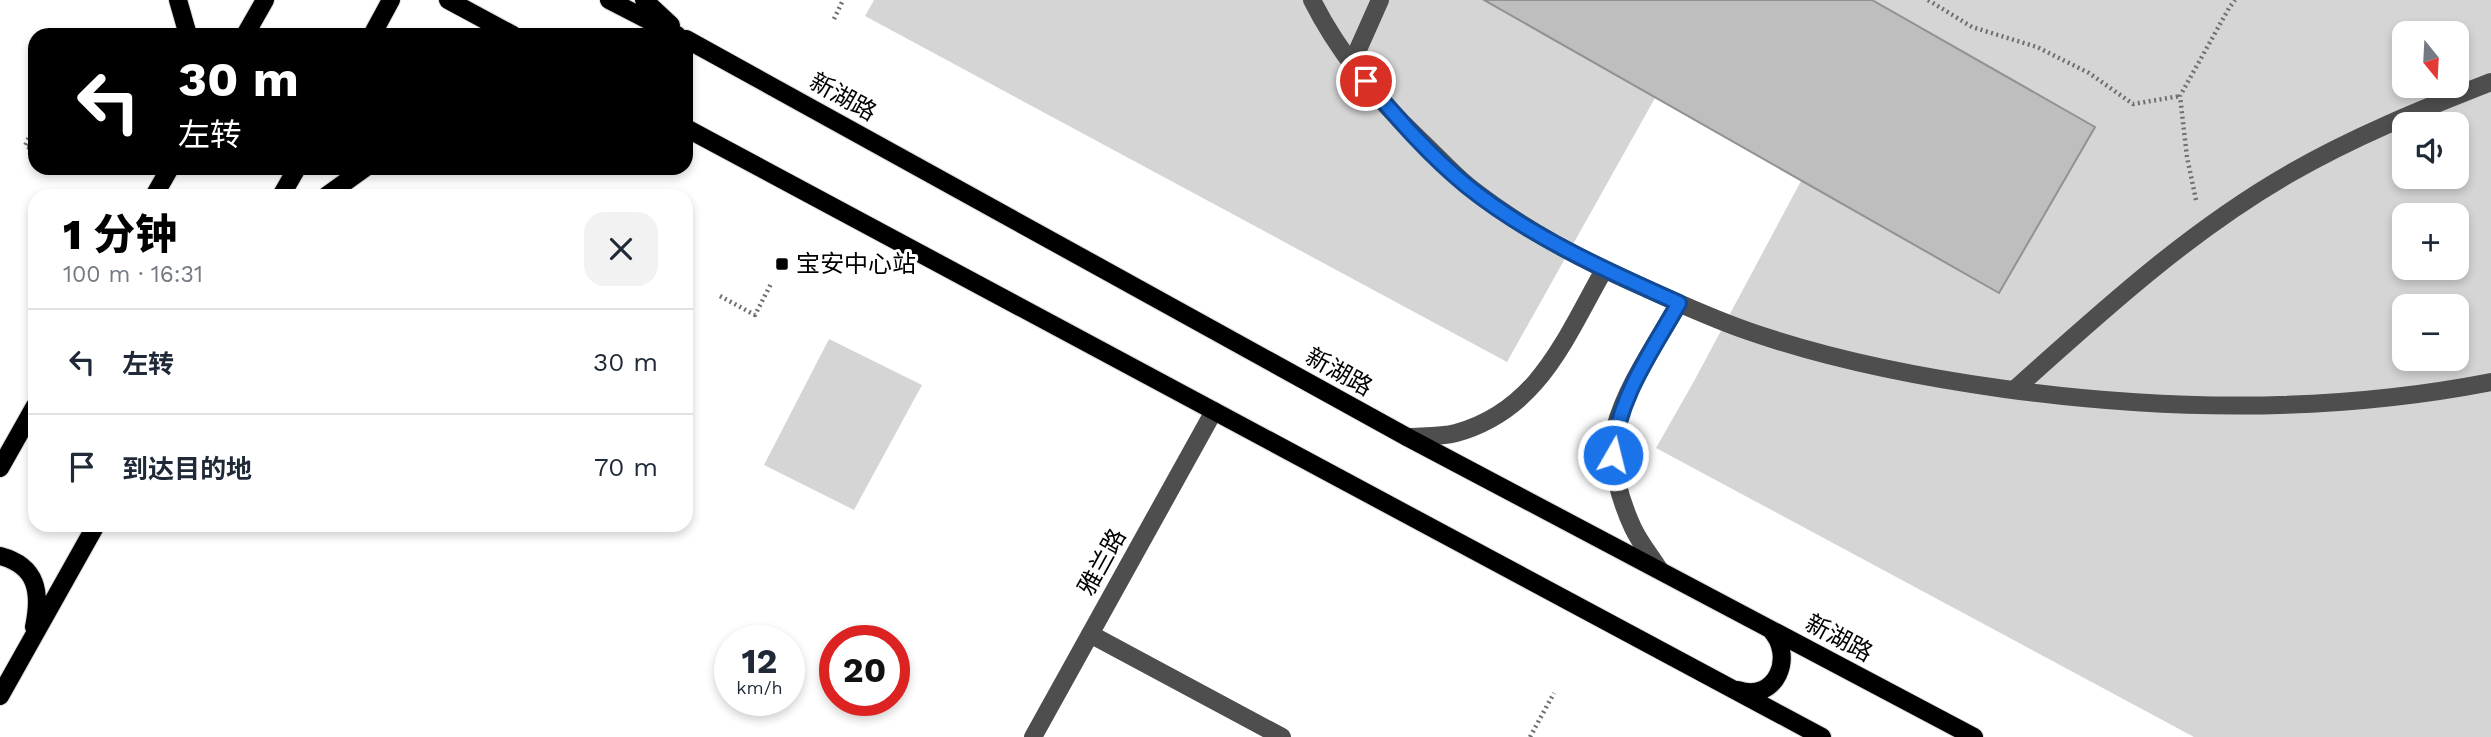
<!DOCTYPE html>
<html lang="zh">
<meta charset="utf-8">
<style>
body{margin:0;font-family:"Work Sans","Noto Sans SC",sans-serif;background:#f2f2f3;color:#1f2937;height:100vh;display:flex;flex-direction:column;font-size:26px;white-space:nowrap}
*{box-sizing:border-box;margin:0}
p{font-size:23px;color:#747a83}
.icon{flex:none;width:38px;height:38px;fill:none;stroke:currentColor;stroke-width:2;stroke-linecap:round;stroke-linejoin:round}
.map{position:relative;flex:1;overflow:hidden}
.panel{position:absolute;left:28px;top:189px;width:665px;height:343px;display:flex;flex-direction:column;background:#fff;border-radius:21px;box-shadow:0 4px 10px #0003}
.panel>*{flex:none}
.guide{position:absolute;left:28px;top:28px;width:665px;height:147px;border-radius:21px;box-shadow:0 4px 10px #0003;background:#000;color:#fff;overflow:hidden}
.needle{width:46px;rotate:162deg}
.buttons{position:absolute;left:2392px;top:21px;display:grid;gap:14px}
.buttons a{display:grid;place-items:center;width:77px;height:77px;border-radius:14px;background:#fff;box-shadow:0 4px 10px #0003;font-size:35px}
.speed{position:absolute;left:714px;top:625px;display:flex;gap:14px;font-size:35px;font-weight:700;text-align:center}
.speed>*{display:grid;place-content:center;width:91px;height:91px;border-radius:50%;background:#fff;box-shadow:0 4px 10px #0003;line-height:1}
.speed small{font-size:18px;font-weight:400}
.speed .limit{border:10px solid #d22;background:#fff;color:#111}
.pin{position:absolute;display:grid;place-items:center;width:60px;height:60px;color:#fff;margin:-30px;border:4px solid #fff;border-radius:50%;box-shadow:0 2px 7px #0007}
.me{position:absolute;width:77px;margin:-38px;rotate:8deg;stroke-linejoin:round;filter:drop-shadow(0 0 5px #0008)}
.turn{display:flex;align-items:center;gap:24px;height:147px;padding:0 35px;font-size:32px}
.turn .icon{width:91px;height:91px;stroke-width:2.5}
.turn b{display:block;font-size:49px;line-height:60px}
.round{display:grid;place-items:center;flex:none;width:74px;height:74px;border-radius:21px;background:#f2f2f3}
.head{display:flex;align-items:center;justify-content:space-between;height:119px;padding:0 35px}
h1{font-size:42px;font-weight:800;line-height:52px;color:#000}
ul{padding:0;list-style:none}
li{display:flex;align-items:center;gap:21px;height:105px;padding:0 35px;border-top:2px solid #e0e1e3}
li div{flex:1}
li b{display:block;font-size:26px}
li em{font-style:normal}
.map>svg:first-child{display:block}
.green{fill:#d5d5d5;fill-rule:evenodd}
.building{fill:#bebebe;stroke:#929292;stroke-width:2}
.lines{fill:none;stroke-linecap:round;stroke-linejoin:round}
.major-casing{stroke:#dbdbdb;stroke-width:20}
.path{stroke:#707070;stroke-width:4.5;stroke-dasharray:2 3.5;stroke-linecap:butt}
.minor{stroke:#4e4e4e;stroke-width:18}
.major{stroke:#000;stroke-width:18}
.route-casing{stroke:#114b97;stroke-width:18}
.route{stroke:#1a73e8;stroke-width:12}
.poi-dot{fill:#000;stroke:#fff;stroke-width:2.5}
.labels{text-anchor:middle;stroke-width:6;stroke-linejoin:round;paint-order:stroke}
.street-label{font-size:24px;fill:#000;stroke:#fff}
.poi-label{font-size:24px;fill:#000;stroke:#fff;text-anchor:start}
</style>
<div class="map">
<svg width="2491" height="737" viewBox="0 0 2491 737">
<rect width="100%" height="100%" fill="#fff"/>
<path class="green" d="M874,0H1484L1655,98L1507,362L865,16Z
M1872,0H2491V737H2194L1656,448L1693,383L1801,181L1999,293L2094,127ZM2404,33H2457V86H2404ZM2404,124H2457V177H2404ZM2404,215H2457V268H2404ZM2404,306H2457V359H2404Z
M829,339L922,385L854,510L764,465Z"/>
<path class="building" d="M1484,0H1872L2095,127L1999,293Z"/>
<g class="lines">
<defs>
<path id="major" d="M178,0L188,35
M448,0L513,35
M609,0L677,35
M644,0L671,25
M245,35L265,0
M372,35L391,0
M686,39L1407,437L1974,737
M686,128L1822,737
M154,196L170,168
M281,196L297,168
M326,196L365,168
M0,468L35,406
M0,556C38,566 41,593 34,627
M1738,690C1776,703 1796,656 1770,629
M0,696L96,525"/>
</defs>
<use href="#major" class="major-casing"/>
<path class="path" d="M1928,0L1972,27L2037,47L2089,73L2133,104L2180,96
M834,19L843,0
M35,123L25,146L35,150
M2196,200L2187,157L2180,96L2229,8L2235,0
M720,296L755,315L772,282
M1530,737L1554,693"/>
<path class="minor" d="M1312,0C1338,52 1378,100 1420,140C1436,155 1451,172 1468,186C1521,228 1583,261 1645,288C1678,303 1713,319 1748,331C1831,360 1918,377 2005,389C2165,411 2332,413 2491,382
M1352,63L1380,0
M2014,390C2101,312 2188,232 2289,174C2353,137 2422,109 2491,82
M1407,437C1423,436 1441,437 1456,433C1539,410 1565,338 1604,270
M1659,569C1651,556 1640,543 1633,528C1620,500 1608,460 1615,428C1626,386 1657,342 1679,303
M1090,634L1282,737
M1033,737L1214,411"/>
<use href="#major" class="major"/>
</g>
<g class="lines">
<defs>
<path id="route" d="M1366,81C1397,118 1430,156 1467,186C1529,236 1607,271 1679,303C1652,351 1617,399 1613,455"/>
</defs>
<use href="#route" class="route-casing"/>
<use href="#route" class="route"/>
</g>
<rect class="poi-dot" x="775" y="257" width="14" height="14" rx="3.5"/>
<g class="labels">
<g class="street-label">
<text transform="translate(843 97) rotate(29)" y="8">新湖路</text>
<text transform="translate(1339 372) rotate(29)" y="8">新湖路</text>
<text transform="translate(1102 562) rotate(-61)" y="8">雅兰路</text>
<text transform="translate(1839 638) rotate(28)" y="8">新湖路</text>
</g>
<g class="poi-label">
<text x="796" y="272">宝安中心站</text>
</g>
</g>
</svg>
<div class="buttons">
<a><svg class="needle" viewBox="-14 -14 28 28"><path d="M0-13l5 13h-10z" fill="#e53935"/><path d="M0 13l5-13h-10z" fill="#747a83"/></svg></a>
<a><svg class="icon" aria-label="sound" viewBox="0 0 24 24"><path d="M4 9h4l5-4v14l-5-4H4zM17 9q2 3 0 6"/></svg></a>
<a>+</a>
<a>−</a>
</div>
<div class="speed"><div>12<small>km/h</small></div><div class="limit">20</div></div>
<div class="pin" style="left:1366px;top:81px;background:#d93025"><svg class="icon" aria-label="arrive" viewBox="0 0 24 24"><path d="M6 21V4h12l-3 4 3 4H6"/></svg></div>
<svg class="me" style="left:1613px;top:455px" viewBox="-20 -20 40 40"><circle r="17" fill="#1a73e8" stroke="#fff" stroke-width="3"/><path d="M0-11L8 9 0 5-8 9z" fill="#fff"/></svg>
<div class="guide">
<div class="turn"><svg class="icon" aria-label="left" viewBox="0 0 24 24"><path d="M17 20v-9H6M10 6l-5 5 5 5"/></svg><div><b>30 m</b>左转</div></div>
</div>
<section class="panel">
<div class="head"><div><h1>1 分钟</h1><p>100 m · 16:31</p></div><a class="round"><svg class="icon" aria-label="close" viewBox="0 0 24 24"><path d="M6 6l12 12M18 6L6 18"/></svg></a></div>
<ul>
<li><svg class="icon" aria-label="left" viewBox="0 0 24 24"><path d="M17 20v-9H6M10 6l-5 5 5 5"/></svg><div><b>左转</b></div><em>30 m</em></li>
<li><svg class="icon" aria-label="arrive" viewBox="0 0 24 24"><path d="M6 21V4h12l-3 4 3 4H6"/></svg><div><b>到达目的地</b></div><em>70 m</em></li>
</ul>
</section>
</div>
